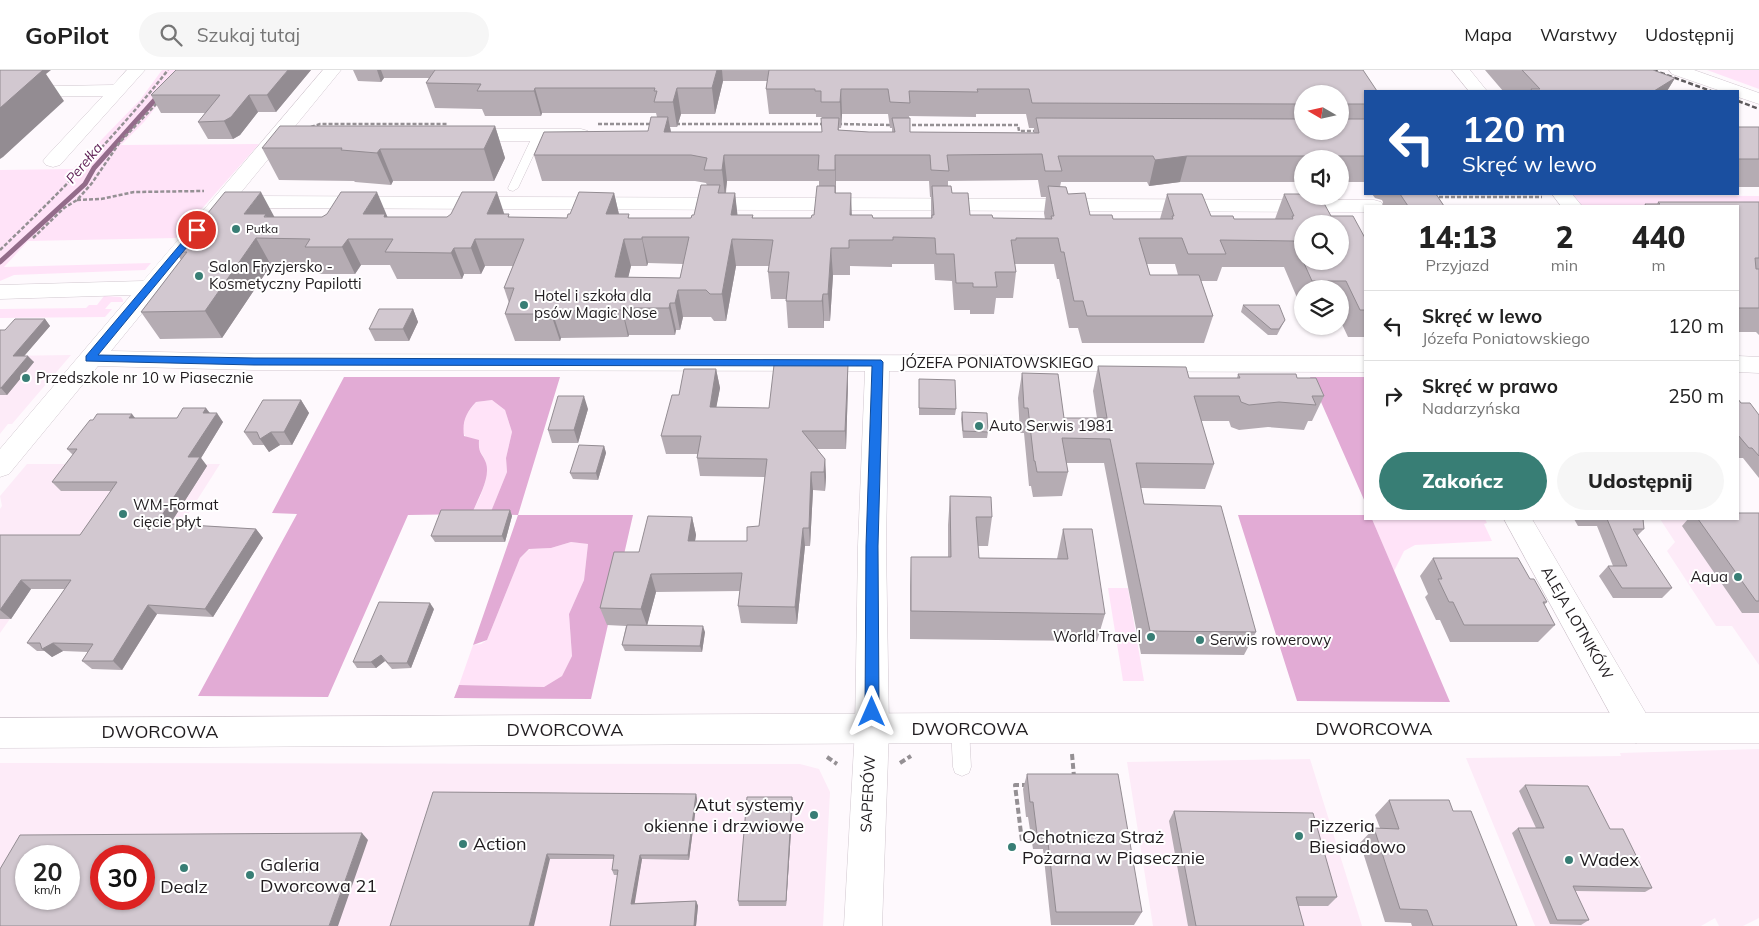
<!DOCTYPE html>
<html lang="pl">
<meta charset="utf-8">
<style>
body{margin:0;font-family:Mulish,sans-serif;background:#f6f6f6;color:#222;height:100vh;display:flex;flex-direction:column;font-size:19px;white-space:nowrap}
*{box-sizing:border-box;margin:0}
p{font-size:16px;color:#767676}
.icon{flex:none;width:28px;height:28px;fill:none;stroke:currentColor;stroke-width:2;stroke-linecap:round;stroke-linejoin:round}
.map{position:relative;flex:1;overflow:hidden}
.details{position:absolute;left:1364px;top:135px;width:375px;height:315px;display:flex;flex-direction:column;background:#fff;border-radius:0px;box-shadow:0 1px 4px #0004}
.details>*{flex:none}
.top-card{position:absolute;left:1364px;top:20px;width:375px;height:105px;border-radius:0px;box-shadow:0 1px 4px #0004;background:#1a4fa0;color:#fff;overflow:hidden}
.needle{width:32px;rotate:279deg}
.tools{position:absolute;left:1294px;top:15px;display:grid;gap:10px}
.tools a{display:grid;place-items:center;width:55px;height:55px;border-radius:50%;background:#fff;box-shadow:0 1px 4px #0004;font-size:25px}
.speed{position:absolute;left:15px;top:775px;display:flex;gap:10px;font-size:25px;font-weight:700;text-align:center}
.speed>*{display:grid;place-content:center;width:65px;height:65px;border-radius:50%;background:#fff;box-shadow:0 1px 4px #0004;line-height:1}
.speed small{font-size:12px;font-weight:400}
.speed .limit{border:8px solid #d22;background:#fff;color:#111}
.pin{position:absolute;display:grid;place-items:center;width:42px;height:42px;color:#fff;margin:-21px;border:2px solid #fff;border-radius:50%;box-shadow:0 1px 5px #0007}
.me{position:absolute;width:55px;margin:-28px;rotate:0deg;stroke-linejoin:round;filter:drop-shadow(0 0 4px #0008)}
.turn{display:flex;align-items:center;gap:18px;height:105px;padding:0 15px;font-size:22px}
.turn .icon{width:65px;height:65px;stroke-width:2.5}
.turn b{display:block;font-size:35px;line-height:42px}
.eta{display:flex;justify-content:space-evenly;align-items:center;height:85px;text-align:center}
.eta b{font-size:30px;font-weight:800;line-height:35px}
.action{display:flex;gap:10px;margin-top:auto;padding:10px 15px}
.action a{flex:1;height:58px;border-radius:30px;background:#387e75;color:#fff;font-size:20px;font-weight:800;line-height:58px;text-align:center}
.action a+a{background:#f6f6f6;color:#222}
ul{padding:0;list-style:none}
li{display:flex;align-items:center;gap:15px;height:70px;padding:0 15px;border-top:1px solid #e0e0e0}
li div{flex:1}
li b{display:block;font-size:19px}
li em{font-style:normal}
header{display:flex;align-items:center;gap:30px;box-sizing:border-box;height:70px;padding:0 25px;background:#fff;border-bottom:1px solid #e0e0e0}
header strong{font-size:24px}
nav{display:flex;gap:28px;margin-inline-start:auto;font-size:18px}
.search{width:350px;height:45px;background:#f6f6f6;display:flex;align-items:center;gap:12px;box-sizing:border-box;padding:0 18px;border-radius:28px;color:#767676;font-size:19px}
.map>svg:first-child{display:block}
.built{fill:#fdebf8;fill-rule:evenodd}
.green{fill:#ffe3f8}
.forest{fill:#e2abd5}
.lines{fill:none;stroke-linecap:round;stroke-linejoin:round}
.stream{stroke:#936c8a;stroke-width:5}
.lane-casing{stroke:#d1c7cf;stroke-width:1}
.street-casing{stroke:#d1c7cf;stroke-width:1}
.secondary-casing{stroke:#d1c7cf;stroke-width:1}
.path-far1{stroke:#959094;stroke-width:2.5;stroke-dasharray:4 2;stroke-linecap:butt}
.path{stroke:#959094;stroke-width:4;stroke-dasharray:6 3;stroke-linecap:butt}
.lane{fill:#fff;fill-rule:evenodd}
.street{fill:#fff;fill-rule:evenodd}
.secondary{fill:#fff;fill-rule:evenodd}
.rail{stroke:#5e5a5d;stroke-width:2.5;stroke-dasharray:5 2.5;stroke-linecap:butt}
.wall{fill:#b5acb3;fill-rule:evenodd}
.shaded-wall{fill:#938c92}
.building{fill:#d2c8d0;stroke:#938c92;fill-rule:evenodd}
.route{fill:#1a73e8;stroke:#114b97}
.poi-dot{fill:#387e75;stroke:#fff;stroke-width:2}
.labels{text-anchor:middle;stroke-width:4;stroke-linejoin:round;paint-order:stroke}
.far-poi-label{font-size:12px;fill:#201c1f;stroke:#fff;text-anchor:start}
.far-water-label{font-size:14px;font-style:italic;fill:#612257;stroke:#fff}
.poi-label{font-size:15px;fill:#201c1f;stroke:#fff;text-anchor:start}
.street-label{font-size:15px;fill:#201c1f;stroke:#fff}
.near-street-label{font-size:18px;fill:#201c1f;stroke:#fff}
.near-poi-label{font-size:18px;fill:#201c1f;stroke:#fff;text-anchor:start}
</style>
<header>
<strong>GoPilot</strong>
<div class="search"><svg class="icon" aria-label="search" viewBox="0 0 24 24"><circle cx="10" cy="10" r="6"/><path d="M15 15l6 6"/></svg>Szukaj tutaj</div>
<nav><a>Mapa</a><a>Warstwy</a><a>Udostępnij</a></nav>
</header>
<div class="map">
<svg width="1759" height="856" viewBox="0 0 1759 856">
<rect width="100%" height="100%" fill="#fef9fd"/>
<path class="built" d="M71,285L12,354H8L0,364V286Z
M27,394H220L154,498L45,499L0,563V439L2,436L0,426Z
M1759,446V595L1732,556H1716L1667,481L1675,472L1660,449H1738Z
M1759,679V848L1743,856H1719L1715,848L1701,856H1535L1466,688L1621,686L1620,683Z
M1310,689L1362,856H1153L1127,692Z
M0,693L800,694L819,699L830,722L823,856H0ZM26,786H69V829H26ZM101,786H144V829H101Z"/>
<path class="green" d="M162,0H185L144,52L121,75L259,74L176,168L28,171L4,197L151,193L145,200L14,205L0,211V100L73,99L140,30Z
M1707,0H1759V19Z
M1569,125L1759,126V146L1738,136H1579Z
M104,226L121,227L123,230V232H111L105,239H112L105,247L0,248V239L86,238L89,235H97Z
M492,330L505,340L512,362L506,388L507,402L490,444H472C478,430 489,412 486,395C482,368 442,371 476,332Z
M1372,449H1485L1487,453L1484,454L1492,471L1415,475L1404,481L1394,501Z
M571,472L588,474L584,510L569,544L572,586L562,606L544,617L459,615L473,575L481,574L487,570L520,488L530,479L551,478Z
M1108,518H1128L1144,611H1123Z"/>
<path class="forest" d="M344,307H560L518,445H633L591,629L454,628L459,615L544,617L562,606L572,586L569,544L584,510L588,474L571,472L551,478L529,479L520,488L487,570L473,575L518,445L490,444L507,402L506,388L512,362L505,340L492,330L476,332C466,343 462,351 464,366L479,370C478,384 482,382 486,393C491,408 477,430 472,444L408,445L328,627L198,626L297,444L272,443Z
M1310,307H1365V432Z
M1238,445H1365V449H1372L1450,632L1297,631Z"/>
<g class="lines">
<path class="stream" d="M0,192L85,114L94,98L160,24"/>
<defs>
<path id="lane" d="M538,62L543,65L518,118L513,121L509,120L508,118L533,65Z
M960,650L966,652L969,658L971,697L969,703L962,706L955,703L953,697L951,658L954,652Z"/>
<path id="street" d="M127,0H145L60,95L53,97L46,95L43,91L46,87L103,26L0,27V17L113,15Z
M323,0H341L238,126L1374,130L1381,132L1384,136H1365V142L228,138L111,281L254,284L1365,286V302L889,301L886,476L889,659L882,856H844L855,659L858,476L865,301L254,300L98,296L9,404L0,407V379L131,225L0,229V215L143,211Z
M1452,0H1470L1487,21H1469Z
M462,59H581L588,61L590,65L588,69L581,71H462L455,69L453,65L455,61Z
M1552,124H1572L1582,136H1561Z
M1738,286L1759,287V303L1738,302Z
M1504,449H1532L1648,647L1653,658L1648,669L1636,673L1624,669Z"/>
<path id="secondary" d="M1669,0H1694L1759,23V34L1738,27V21H1721L1672,4Z
M960,643H1759V673H960L0,678V648Z"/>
</defs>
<use href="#lane" class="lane-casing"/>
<use href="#street" class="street-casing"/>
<use href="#secondary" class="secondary-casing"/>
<path class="path-far1" d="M598,54H652
M676,54H824
M838,54L892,55
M906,55H1018L1019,61H1037
M311,57L320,54H447
M1433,127H1542
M77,130L101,129L134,122L204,121
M33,168L64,138L77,130L92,113L120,72L159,31
M0,180C59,123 117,65 168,0"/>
<path class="path" d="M1072,684L1074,707
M827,687L837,694
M900,693L911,686
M1028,715H1015L1022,771H1032"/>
<use href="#lane" class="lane"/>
<use href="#street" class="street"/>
<use href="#secondary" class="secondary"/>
<path class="rail" d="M1653,0L1711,21
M1738,31L1759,39"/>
</g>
<path class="wall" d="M311,0L276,42H258L240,65L233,69H208L198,52L205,43H161L151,25Z
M353,0H1363L1365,21V112H1340V89H1302V112H1180L1149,116L1147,112H1061L1060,117L1068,124L1090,145L1113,149H1160L1167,124L1211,146L1234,149H1275L1284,124L1331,146L1365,168V267H1348L1340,250V219H1302V238L1301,237L1284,197H1222L1217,211H1201L1213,246L1204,273H1082L1078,258H1069L1059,209H1057L1054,194H1015L1016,202L1013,228H996L994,244H970V240H954L952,211L935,210L934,194H892V197L850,196V205H833L830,251H824V258H788L786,229H771L768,202L769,196H736L726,251H714L711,247H683L680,260H676L675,265H629L628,267L561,268L560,271H515L505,244L509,233L504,218L513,196H485L481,204H464L462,209H397L390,195H361L355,204H319L314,195H271L222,268L160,269L141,242L181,190L176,182L274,147H447L504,144L510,147L567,148L570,144L614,123L619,144H629V148H691L694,145L707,115L706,113L695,111H542L534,85L648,61L657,47L656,43H542L541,46H485L482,39L435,38L426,13L429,8H384L381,12L358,11ZM723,11H767L766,19L769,44H816V47H822V62H671L670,57H677L681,44H715ZM1302,24H1340V61H1302ZM842,44H888L890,58H892V62H869L839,60V58H841ZM976,44H1026L1029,58H1034V63L910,62L909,46L976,47ZM1038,110L1041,127H1046L1044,143L1045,149L993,148L970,145L952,123L948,116V111ZM727,111H819V116L814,145L811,148H753V145H737L735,123H726ZM836,111H929L930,127H931V148H873L852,145L836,123ZM1302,154L1340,191H1302ZM648,193L683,194L680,208L628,207L631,196H647ZM1147,194H1175L1178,205H1150Z
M1485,0H1653L1675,8L1667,21H1503Z
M495,56L505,88L494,111H393L391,115L355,112L354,111L279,110L262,78Z
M1738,57H1759V117H1738Z
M1372,124H1436L1444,136H1382L1383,132L1382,130L1375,128Z
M1658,132H1759V265L1756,262H1738V136H1643L1645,134H1657Z
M1243,235L1285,250L1277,265H1268L1241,242Z
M413,239L418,252L409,271H375L369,259Z
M45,249L50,256L24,286L34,292L7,325H0V260H5Z
M848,295V314L846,379H817L825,389L826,407L825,421L813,420L810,476H805L797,554L741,553L738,536L740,521L656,522L647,555L705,562L702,582L625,581L622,575L626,556L607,555L600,538L639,482L692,447L696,465L695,471H747L759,456L765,407L700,406L697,388V384H666L661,366L679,325L716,299L720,318L716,337L769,338Z
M1098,296L1189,308H1237L1238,304L1297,308L1324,326L1312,351H1308L1304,360L1268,357L1239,360L1231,357L1229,351H1201L1214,394L1205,419L1141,418L1144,434L1256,562L1244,585L1141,584L1104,393H1066L1068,402L1062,426L1033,427L1031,416H1029L1024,363H1020L1018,328L1022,303L1064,348H1097L1093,321Z
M919,309L956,339L955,345H919Z
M1738,329L1741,333L1759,345V408L1743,388H1739L1738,386Z
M301,330L309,343L292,375H280L269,382L264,375H253L244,362Z
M588,339L578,373H552L548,360Z
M962,342L988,362L987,368H963L961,349Z
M209,343L223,352L201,388L207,396L170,454L256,459L263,468L213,547L157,544L122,600L92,599L82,591L88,582L63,581L52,587L45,581H37L27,573L65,519H31L11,549H0V465H80L111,421H61L52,412L73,385L67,379L135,348H177Z
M604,376L606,383L598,410L573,409L570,403Z
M950,426L992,447L988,476H978L979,488L1057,489L1063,459L1105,544L1097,571L910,569V516L911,487H948V455Z
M510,440L512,446L505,472H435L431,466Z
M1759,443V543H1742L1682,456L1688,449H1738Z
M1574,449H1643L1644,459L1637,466L1672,518L1662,528H1613L1599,506L1608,496H1613L1597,456H1578Z
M1433,488L1530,509L1547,532L1544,535L1555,555L1538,572H1450L1440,550H1436L1425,527L1428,524L1420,506Z
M434,539L411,598L392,599L385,591L376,598H357L353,592Z
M1027,704L1142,842L1134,855H1051L1043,779H1033L1028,747H1026L1023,719Z
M1525,715L1610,759L1652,818L1645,822L1575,821L1589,850L1581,855L1550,854L1512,763L1518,758H1536L1519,721Z
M433,722L696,724L697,729L689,790L642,789L634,833L696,831L698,836L696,856H610L618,805H614L612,800L614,789H550Z
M792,727L793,732L786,836H739L738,831Z
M1389,730L1453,741L1517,856H1412L1411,853L1385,852L1360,773L1374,758H1380L1375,745Z
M1174,741L1337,827L1328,836H1298L1304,856H1188L1169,751Z"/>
<path class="shaded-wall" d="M25,0H51L46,4L64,31L3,87L0,89V38Z
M288,0H311L276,42L267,25Z
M377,0H381L384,8L381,12Z
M717,0H722L723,11L715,44L712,18Z
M1675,8L1667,21H1654Z
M535,18L542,43L541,46L534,21Z
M677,18L681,44L677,57L673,32Z
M841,19L842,44L841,58L840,32Z
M249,25L258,42L240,65L233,69L224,51Z
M668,47L673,73L664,62Z
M495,56L505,88L494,111L484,79Z
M380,79L393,111L391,115L377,83Z
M724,85L727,111L725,126L722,100Z
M835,85L836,111V126L835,100Z
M1187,86L1180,112L1149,116L1155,90Z
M261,122L275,148L244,144Z
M377,122L388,148L386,152L363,144Z
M497,122L506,149L487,144Z
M614,123L620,149L606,144Z
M735,123L738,149L734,171L731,145Z
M851,123L852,149L851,171L850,145Z
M642,167L648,193L647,196L642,169Z
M256,168L271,195L222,268L205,241Z
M348,169L361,195L355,204L342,177Z
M475,169L485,196L481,204L471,178Z
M624,169L631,196L622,234L615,207Z
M732,169L736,196L726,251L722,224Z
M454,178L464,204L462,209L451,183Z
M831,178L833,205L830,251L828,224Z
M678,220L683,247L680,260L675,233Z
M823,224L824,251V258L822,231Z
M670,233L676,260L675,265L669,238Z
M622,238L629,265L628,267L622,240Z
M413,239L418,252L409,271L403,259Z
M552,241L561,268L560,271L551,244Z
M45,249L50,256L19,292L13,286Z
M28,286L34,292L7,325L1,318Z
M848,295V314L846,379L845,361Z
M716,299L720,318L713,355L710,337Z
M584,326L588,339L578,373L574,360Z
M301,330L309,343L292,375L284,362Z
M206,338L213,347L203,343Z
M217,343L223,352L201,388L207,396L165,462L157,453L188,387Z
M132,344L139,353L129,348Z
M271,362L280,375L269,382L260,369Z
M604,376L606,383L598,410L596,403Z
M825,389L826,407L825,421L824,402Z
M811,402L813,420L810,476L809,458Z
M510,440L512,446L505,472L502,466Z
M692,447L696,465L692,489L688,471Z
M803,458L805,476L797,554L795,537Z
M256,459L263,468L213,547L205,539Z
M651,504L656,522L647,556L641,539Z
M21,510L31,519L11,549L0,540Z
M430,533L434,539L411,598L407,593Z
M148,535L157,544L122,600L113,591Z
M703,556L705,562L702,582L700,576Z
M53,573L63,581L52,587L42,579Z
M381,585L385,591L376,598L371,592Z
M696,724L697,729L689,790L688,785Z
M792,727L793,732L786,836V831Z
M362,763L368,770L338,856H329Z
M547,784L550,789L534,856H529Z
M640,785L642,789L634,838L631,834Z
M696,831L698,836L696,856H694Z"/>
<path class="building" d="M0,0H43L0,38Z
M176,0H288L267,25H249L231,47L224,51L198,52L220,25H151Z
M435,0H717L712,18H677L673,32H654L657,21H654L655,18H535L534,21H477L481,14L426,13Z
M769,0H1363L1377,21H1365V34H1340V24H1302V34L1032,33L1029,19H977L978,22L909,21L910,33L890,32L888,19H841L840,32H821V21H815V19H766Z
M1522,0H1653L1675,8L1654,21H1532L1531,19H1540Z
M651,47H668L664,62H822L821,48H839L838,60L869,62H895L892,48H910V62L1039,63L1036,48L1302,49V61H1340V49H1365V86H1187L1155,90L1153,86H1058L1062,101H1045L1042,84L947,85L949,101L931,100L930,85H835V100H818L819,85H724L722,100H704L707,88L691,85H534L544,62L648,61Z
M280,56H495L484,79H380L377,83L341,80L342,78H262Z
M1738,57H1759V89H1738Z
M701,115H720L718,123H735L731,145H753L752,148H811L812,145H814L817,116H835V123H851L850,145H872L873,148H932V145H934L932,116H951L952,123H968L970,145H992L993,148L1052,149L1051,146H1054L1048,116L1066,117L1068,124L1085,123L1090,145H1112L1113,149H1173L1172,146H1174L1167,124H1202L1211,146H1233L1234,149H1293L1292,146H1294L1284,124H1302V126H1320L1331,146H1353L1365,168V240H1360L1346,211H1312L1303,191H1340V154H1302V190L1294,171L1220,170L1226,184H1188L1182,168H1139L1150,205H1199L1213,246H1087L1083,231H1074L1064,182H1061L1058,168H1016V170H1011L1016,202H995L997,217H973V213H956L954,184H936L935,168L893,167V170H849V178H831L828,224H823L822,231H786L789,202H768L773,170L732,169L722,224H710L706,220H678L675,233H670L669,238H622V240L552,241L551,244H505L514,218H504L524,169H475L471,178H454L451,183L385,182L393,169H348L342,177H305L310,169L256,168L205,241L141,242L187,182H176L225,122H261L244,144H266L264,147H322L327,144L341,122H377L363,144H385L384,147H447L451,144L462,122H497L487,144H509L508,147L567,148L568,144H570L579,122L614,123L606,144H629L628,148H691L692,145H694ZM642,167H689L680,208L615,207L624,169H642Z
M1400,124H1436L1444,136H1408Z
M1658,132H1759V188H1755L1756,199H1759V238H1738V136H1647L1645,134H1660Z
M1243,235H1279L1285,250L1279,259H1271Z
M379,239H413L403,259H369Z
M15,249H45L13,286H28L1,318H0V260H5Z
M774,295H848L845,361H802L825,389L824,402H811L809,458H803L795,537L738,536L742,503L651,504L641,539L600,538L614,482H639L648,446L692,447L688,471H747V457L759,456L767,389L697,388L701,366H661L672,325H679L684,299H716L710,337L769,338Z
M1098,296L1186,297L1189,308H1240L1238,304H1296L1297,308H1316L1324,326H1312L1316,335L1279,332L1249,335L1241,332L1239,326H1194L1214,394L1136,393L1144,434L1221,436L1256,562L1150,561L1110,369L1062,368L1068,402H1037L1035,391H1034L1028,338H1024L1022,303L1058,304L1064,348H1107Z
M919,309L955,310L956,339L919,338Z
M558,326H584L574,360H548Z
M1738,329L1741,333H1750L1759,345V386L1752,378H1749L1738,365Z
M263,330H301L284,362H271L260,369L257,362H244Z
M183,338H206L203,343H217L188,387H200L157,453L256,459L205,539L148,535L113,591H82L93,574L53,573L42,579L40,573H27L71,510H21L0,540V465H80L117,412H52L77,379H67L90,350H93L97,344H132L129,348H177Z
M962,342L987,343L988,362L963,361Z
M579,375L604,376L596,403H570Z
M950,426L991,427L992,447H976L979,488L1068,489L1063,459H1092L1105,544L911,541V487H951Z
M441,440H510L502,466H431Z
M1738,443H1759V531H1756L1698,449H1738Z
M1607,449H1643L1644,459H1633L1672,518H1622L1608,496H1627Z
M1433,488H1518L1530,509H1534L1547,532H1543L1555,555H1464L1453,532H1449L1438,509H1442Z
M379,532L430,533L407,593H388L381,585L371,592H353Z
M627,555L703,556L700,576L622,575Z
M1027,704H1118L1142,842H1056L1047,764H1037L1033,732H1030Z
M1525,715L1588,716L1610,759H1623L1652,818L1573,816L1589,850H1557L1518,758H1544Z
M433,722L696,724L688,785H640L631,834L696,831L694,856H610L618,800H612L614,785L547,784L529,856H390Z
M747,727H792L786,831H738Z
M1389,730H1449L1453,741H1471L1517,856H1433L1427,840L1400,839L1374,758L1399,759Z
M1174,741L1313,743L1337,827H1296L1304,856H1196Z
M362,763L329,856H0V799L20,765ZM26,786H69V829H26ZM101,786H144V829H101Z"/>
<path class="route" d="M194,158L201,160L98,285L254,288L881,290L883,292L878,476L879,642L877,646L872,648L867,646L865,642L866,476L872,296L254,295L86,291V286Z"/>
<g class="poi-dot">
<circle cx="236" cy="159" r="5"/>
<circle cx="199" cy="206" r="5"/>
<circle cx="524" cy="235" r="5"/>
<circle cx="26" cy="308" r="5"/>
<circle cx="979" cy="356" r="5"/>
<circle cx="123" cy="444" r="5"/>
<circle cx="1738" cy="507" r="5"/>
<circle cx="1151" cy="567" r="5"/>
<circle cx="1200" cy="570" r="5"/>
<circle cx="814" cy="745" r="5"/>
<circle cx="1299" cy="766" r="5"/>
<circle cx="463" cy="774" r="5"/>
<circle cx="1012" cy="777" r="5"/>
<circle cx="1569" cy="790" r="5"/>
<circle cx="184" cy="798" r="5"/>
<circle cx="250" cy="805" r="5"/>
</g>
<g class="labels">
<g class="far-poi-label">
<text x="246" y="163">Putka</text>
</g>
<g class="far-water-label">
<text transform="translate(84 93) rotate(-50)" y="5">Perełka</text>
</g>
<g class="poi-label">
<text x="209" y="202">Salon Fryzjersko -<tspan x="209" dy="17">Kosmetyczny Papilotti</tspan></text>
<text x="534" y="231">Hotel i szkoła dla<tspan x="534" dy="17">psów Magic Nose</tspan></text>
<text x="36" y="313">Przedszkole nr 10 w Piasecznie</text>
<text x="989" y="361">Auto Serwis 1981</text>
<text x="133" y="440">WM-Format<tspan x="133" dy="17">cięcie płyt</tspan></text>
<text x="1728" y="512" text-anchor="end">Aqua</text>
<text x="1141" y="572" text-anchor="end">World Travel</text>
<text x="1210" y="575">Serwis rowerowy</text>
</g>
<g class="street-label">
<text x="997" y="298">JÓZEFA PONIATOWSKIEGO</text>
<text transform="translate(1577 553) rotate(60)" y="5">ALEJA LOTNIKÓW</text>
<text transform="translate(868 724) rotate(-87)" y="5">SAPERÓW</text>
</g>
<g class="near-street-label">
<text x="970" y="665">DWORCOWA</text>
<text x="1374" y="665">DWORCOWA</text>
<text x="565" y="666">DWORCOWA</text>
<text x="160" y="668">DWORCOWA</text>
</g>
<g class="near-poi-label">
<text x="804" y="741" text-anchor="end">Atut systemy<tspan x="804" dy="21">okienne i drzwiowe</tspan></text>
<text x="1309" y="762">Pizzeria<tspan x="1309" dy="21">Biesiadowo</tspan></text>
<text x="1022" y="773">Ochotnicza Straż<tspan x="1022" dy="21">Pożarna w Piasecznie</tspan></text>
<text x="473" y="780">Action</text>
<text x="1579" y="796">Wadex</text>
<text x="260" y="801">Galeria<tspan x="260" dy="21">Dworcowa 21</tspan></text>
<text x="184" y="823" text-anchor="middle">Dealz</text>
</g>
</g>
</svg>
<div class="tools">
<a><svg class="needle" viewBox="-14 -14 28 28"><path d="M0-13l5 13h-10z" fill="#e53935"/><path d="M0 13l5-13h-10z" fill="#767676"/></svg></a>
<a><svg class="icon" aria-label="sound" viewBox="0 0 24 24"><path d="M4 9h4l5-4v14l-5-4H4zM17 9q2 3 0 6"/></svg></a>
<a><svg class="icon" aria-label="search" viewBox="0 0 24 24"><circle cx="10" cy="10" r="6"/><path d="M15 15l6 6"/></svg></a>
<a><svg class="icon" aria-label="layers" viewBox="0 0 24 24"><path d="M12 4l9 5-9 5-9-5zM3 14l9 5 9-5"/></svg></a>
</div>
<div class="speed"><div>20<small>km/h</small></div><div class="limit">30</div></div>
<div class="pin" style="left:197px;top:160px;background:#d93025"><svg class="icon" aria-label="arrive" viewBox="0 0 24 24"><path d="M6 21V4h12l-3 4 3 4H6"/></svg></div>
<svg class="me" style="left:872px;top:642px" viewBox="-20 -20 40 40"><path d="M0-17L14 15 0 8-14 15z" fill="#1a73e8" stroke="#fff" stroke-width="4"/></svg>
<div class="top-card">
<div class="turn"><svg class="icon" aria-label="left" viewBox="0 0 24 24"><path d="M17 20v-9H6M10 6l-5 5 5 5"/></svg><div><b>120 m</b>Skręć w lewo</div></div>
</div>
<section class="details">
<div class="eta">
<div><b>14:13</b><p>Przyjazd</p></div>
<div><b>2</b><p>min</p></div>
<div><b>440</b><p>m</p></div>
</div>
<ul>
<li><svg class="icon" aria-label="left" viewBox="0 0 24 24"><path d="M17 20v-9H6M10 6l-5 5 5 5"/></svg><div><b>Skręć w lewo</b><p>Józefa Poniatowskiego</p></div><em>120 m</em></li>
<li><svg class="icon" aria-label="right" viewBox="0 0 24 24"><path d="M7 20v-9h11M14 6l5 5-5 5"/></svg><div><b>Skręć w prawo</b><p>Nadarzyńska</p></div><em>250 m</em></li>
</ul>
<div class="action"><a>Zakończ</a><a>Udostępnij</a></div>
</section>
</div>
